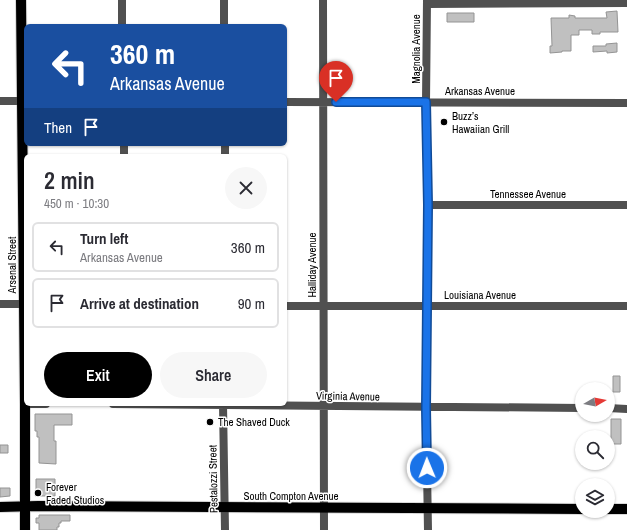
<!DOCTYPE html>
<meta charset="utf-8">
<style>
body{margin:0;font-family:"Archivo Narrow",sans-serif;background:#f7f7f7;color:#2b2b33;height:100vh;display:flex;flex-direction:column;font-size:15px;white-space:nowrap}
*{box-sizing:border-box;margin:0}
p{font-size:13px;color:#7c7c81}
.icon{flex:none;width:22px;height:22px;fill:none;stroke:currentColor;stroke-width:2;stroke-linecap:round;stroke-linejoin:round}
.map{position:relative;flex:1;overflow:hidden}
.side{position:absolute;left:24px;top:154px;width:263px;height:252px;display:flex;flex-direction:column;background:#fff;border-radius:6px;box-shadow:0 1px 3px #0004}
.side>*{flex:none}
.banner{position:absolute;left:24px;top:24px;width:263px;height:122px;border-radius:6px;box-shadow:0 1px 3px #0004;background:#1a4fa0;color:#fff;overflow:hidden}
.needle{width:26px;rotate:81deg}
.buttons{position:absolute;left:575px;top:382px;display:grid;gap:8px}
.buttons a{display:grid;place-items:center;width:40px;height:40px;border-radius:50%;background:#fff;box-shadow:0 1px 3px #0004;font-size:20px}
.pin{position:absolute;display:grid;place-items:center;width:34px;height:34px;color:#fff;margin:-41px -17px;border-radius:50% 50% 50% 0;rotate:-45deg;box-shadow:0 0 4px #0007}
.pin .icon{rotate:45deg}
.me{position:absolute;width:44px;margin:-22px;rotate:359deg;stroke-linejoin:round;filter:drop-shadow(0 0 3px #0008)}
.turn{display:flex;align-items:center;gap:14px;height:84px;padding:0 20px;font-size:18px}
.turn .icon{width:52px;height:52px;stroke-width:2.5}
.turn b{display:block;font-size:28px;line-height:34px}
.then{display:flex;align-items:center;height:38px;padding:0 20px;background:#0003;gap:8px;font-size:15px}
.round{display:grid;place-items:center;flex:none;width:42px;height:42px;border-radius:21px;background:#f7f7f7}
.headline{display:flex;align-items:center;justify-content:space-between;height:68px;padding:0 20px}
h1{font-size:24px;font-weight:600;line-height:30px}
.primary-button{display:flex;gap:8px;margin-top:auto;padding:8px 20px}
.primary-button a{flex:1;height:46px;border-radius:24px;background:#000;color:#fff;font-size:16px;font-weight:600;line-height:46px;text-align:center}
.primary-button a+a{background:#f7f7f7;color:#2b2b33}
ul{padding:0;list-style:none}
li{display:flex;align-items:center;gap:12px;height:50px;margin:0 8px 6px;padding:0 12px;border:2px solid #e1e1e2;border-radius:6px}
li div{flex:1}
li b{display:block;font-size:15px}
li em{font-style:normal}
.map>svg:first-child{display:block}
.building{fill:#c0c0c0;stroke:#949494}
.lines{fill:none;stroke-linecap:round;stroke-linejoin:round}
.major-casing{stroke:#dbdbdb;stroke-width:12}
.minor{stroke:#505050;stroke-width:8}
.major{stroke:#000;stroke-width:10}
.route-casing{stroke:#114b97;stroke-width:10}
.route{stroke:#1a73e8;stroke-width:7}
.poi-dot{fill:#000;stroke:#fff;stroke-width:1.5}
.labels{text-anchor:middle;stroke-width:3;stroke-linejoin:round;paint-order:stroke}
.street-label{font-size:11px;fill:#000;stroke:#fff}
.poi-label{font-size:11px;fill:#000;stroke:#fff;text-anchor:start}
</style>
<div class="map">
<svg width="627" height="530" viewBox="0 0 627 530">
<rect width="100%" height="100%" fill="#fff"/>
<path class="building" d="M617,11L618,32H600V34H592V30H579V35H571V51H562V52L550,53V46H552L551,18H569V15L575,16V18H607L606,12Z
M447,13H474V22H447Z
M617,43V52L607,53V51L593,52V46H606V44Z
M613,376H620V392H613Z
M35,414H72V425H54V441H56V464L39,463V437H37V431H35Z
M611,419H621V444H611Z
M0,445H8V453H0Z
M36,479H55V496H35V490H36Z
M0,488H10V496L0,497Z
M39,515H70V521H61V523H59V527H57V530H39V523H36V518H39Z"/>
<g class="lines">
<defs>
<path id="major" d="M21,0L25,404V530
M0,507L38,506L582,509
M608,509H627"/>
</defs>
<use href="#major" class="major-casing"/>
<path class="minor" d="M122,0V26
M224,0V26
M323,0L324,530
M427,0L426,102L428,205L426,407L428,530
M427,4L627,3
M0,101H26
M285,102L627,103
M124,144V156
M225,144V156
M428,205H627
M0,304H26
M285,306H627
M25,404H46
M113,404L582,408
M223,404L225,530
M608,408L627,409"/>
<use href="#major" class="major"/>
</g>
<g class="lines">
<defs>
<path id="route" d="M336,102H426L428,205L426,408L427,468"/>
</defs>
<use href="#route" class="route-casing"/>
<use href="#route" class="route"/>
</g>
<g class="poi-dot">
<circle cx="444" cy="122" r="4"/>
<circle cx="210" cy="422" r="4"/>
<circle cx="38" cy="493" r="4"/>
</g>
<g class="labels">
<g class="street-label">
<text transform="translate(416 49) rotate(-90)" y="4">Magnolia Avenue</text>
<text x="480" y="95">Arkansas Avenue</text>
<text x="528" y="198">Tennessee Avenue</text>
<text transform="translate(12 265) rotate(-90)" y="4">Arsenal Street</text>
<text transform="translate(312 265) rotate(-90)" y="4">Halliday Avenue</text>
<text x="480" y="299">Louisiana Avenue</text>
<text transform="translate(348 396) rotate(1)" y="4">Virginia Avenue</text>
<text transform="translate(213 479) rotate(-91)" y="4">Pestalozzi Street</text>
<text x="291" y="500">South Compton Avenue</text>
</g>
<g class="poi-label">
<text x="452" y="120">Buzz’s<tspan x="452" dy="13">Hawaiian Grill</tspan></text>
<text x="218" y="426">The Shaved Duck</text>
<text x="46" y="491">Forever<tspan x="46" dy="13">Faded Studios</tspan></text>
</g>
</g>
</svg>
<div class="buttons">
<a><svg class="needle" viewBox="-14 -14 28 28"><path d="M0-13l5 13h-10z" fill="#e53935"/><path d="M0 13l5-13h-10z" fill="#7c7c81"/></svg></a>
<a><svg class="icon" aria-label="search" viewBox="0 0 24 24"><circle cx="10" cy="10" r="6"/><path d="M15 15l6 6"/></svg></a>
<a><svg class="icon" aria-label="layers" viewBox="0 0 24 24"><path d="M12 4l9 5-9 5-9-5zM3 14l9 5 9-5"/></svg></a>
</div>
<div class="pin" style="left:336px;top:102px;background:#d93025"><svg class="icon" aria-label="arrive" viewBox="0 0 24 24"><path d="M6 21V4h12l-3 4 3 4H6"/></svg></div>
<svg class="me" style="left:427px;top:468px" viewBox="-20 -20 40 40"><circle r="17" fill="#1a73e8" stroke="#fff" stroke-width="3"/><path d="M0-11L8 9 0 5-8 9z" fill="#fff"/></svg>
<div class="banner">
<div class="turn"><svg class="icon" aria-label="left" viewBox="0 0 24 24"><path d="M17 20v-9H6M10 6l-5 5 5 5"/></svg><div><b>360 m</b>Arkansas Avenue</div></div>
<div class="then">Then<svg class="icon" aria-label="arrive" viewBox="0 0 24 24"><path d="M6 21V4h12l-3 4 3 4H6"/></svg></div>
</div>
<section class="side">
<div class="headline"><div><h1>2 min</h1><p>450 m · 10:30</p></div><a class="round"><svg class="icon" aria-label="close" viewBox="0 0 24 24"><path d="M6 6l12 12M18 6L6 18"/></svg></a></div>
<ul>
<li><svg class="icon" aria-label="left" viewBox="0 0 24 24"><path d="M17 20v-9H6M10 6l-5 5 5 5"/></svg><div><b>Turn left</b><p>Arkansas Avenue</p></div><em>360 m</em></li>
<li><svg class="icon" aria-label="arrive" viewBox="0 0 24 24"><path d="M6 21V4h12l-3 4 3 4H6"/></svg><div><b>Arrive at destination</b></div><em>90 m</em></li>
</ul>
<div class="primary-button"><a>Exit</a><a>Share</a></div>
</section>
</div>
